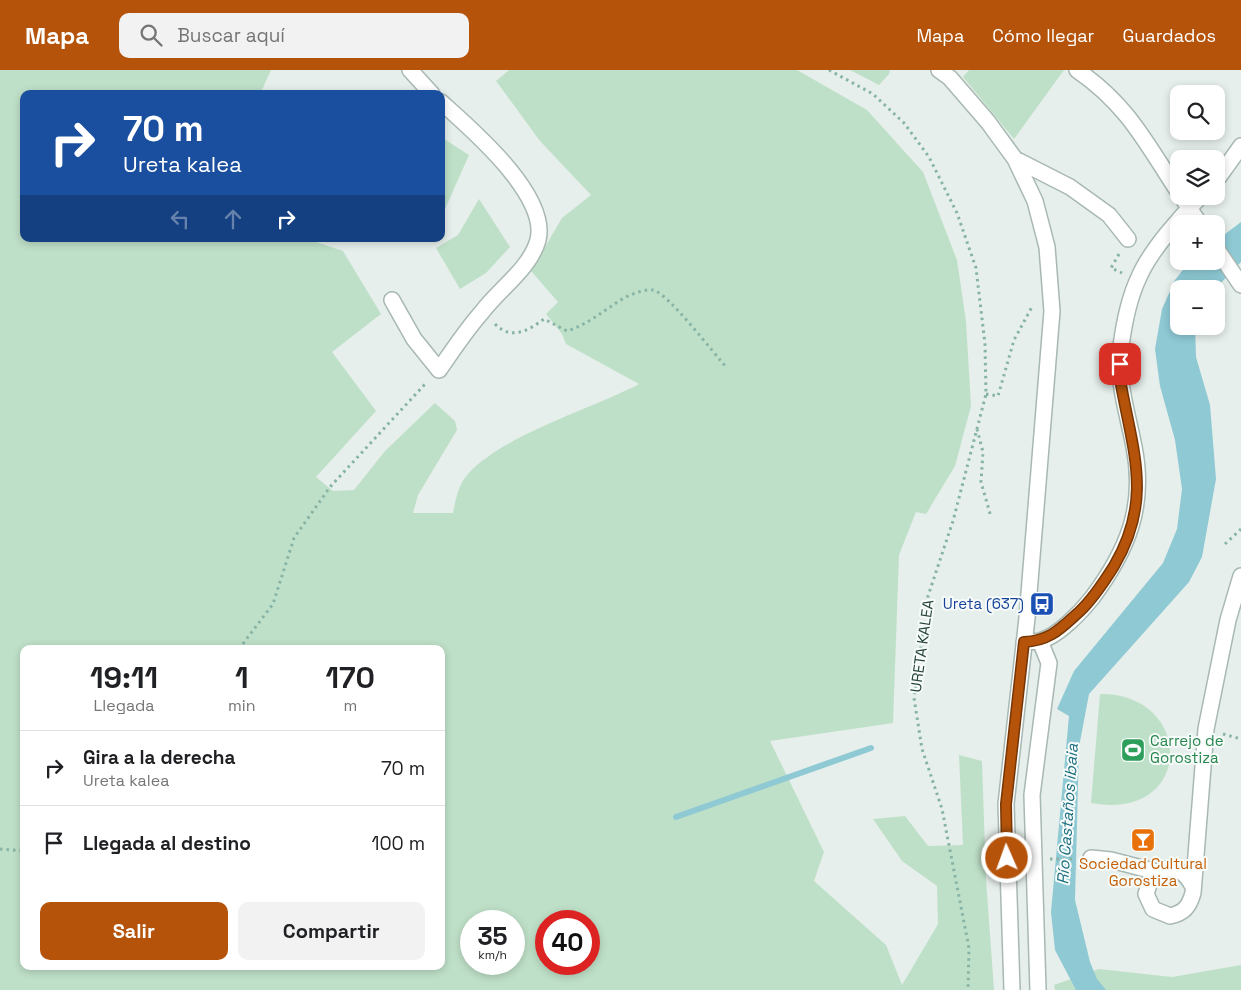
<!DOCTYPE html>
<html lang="es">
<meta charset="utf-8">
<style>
body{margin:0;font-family:"Space Grotesk",sans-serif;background:#f2f2f2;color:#202124;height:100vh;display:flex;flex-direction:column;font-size:19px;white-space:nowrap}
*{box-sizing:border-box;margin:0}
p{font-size:16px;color:#757577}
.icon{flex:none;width:28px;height:28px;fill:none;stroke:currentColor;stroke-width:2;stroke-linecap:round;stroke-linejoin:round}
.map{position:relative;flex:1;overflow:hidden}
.side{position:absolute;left:20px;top:575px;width:425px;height:325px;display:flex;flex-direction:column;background:#fff;border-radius:10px;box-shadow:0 2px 8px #0003}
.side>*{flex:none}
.hud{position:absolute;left:20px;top:20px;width:425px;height:152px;border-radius:10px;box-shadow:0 2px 8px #0003;background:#1a4fa0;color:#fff;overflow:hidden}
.controls{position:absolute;left:1170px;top:15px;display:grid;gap:10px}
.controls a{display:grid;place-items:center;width:55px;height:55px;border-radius:10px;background:#fff;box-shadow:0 2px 8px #0003;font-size:25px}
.speed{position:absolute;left:460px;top:840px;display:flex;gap:10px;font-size:25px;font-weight:700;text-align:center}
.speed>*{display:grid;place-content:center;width:65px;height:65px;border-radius:50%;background:#fff;box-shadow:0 2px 8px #0003;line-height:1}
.speed small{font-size:12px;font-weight:400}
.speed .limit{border:8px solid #d22;background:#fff;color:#111}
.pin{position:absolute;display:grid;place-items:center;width:42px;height:42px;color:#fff;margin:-21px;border-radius:10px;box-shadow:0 2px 8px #0006}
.me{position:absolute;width:55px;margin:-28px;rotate:358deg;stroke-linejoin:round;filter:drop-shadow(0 0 4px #0008)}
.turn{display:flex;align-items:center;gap:18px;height:105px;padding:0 20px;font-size:22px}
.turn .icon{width:65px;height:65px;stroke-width:2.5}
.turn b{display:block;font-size:35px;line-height:42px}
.lanes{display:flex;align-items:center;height:48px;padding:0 20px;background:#0003;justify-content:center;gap:25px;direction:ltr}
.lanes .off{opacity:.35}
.eta{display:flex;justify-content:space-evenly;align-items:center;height:85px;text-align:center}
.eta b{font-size:30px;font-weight:800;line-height:35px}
.button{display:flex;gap:10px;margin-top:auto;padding:10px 20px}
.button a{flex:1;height:58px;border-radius:10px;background:#b45309;color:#fff;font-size:20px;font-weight:800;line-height:58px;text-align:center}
.button a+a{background:#f2f2f2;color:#202124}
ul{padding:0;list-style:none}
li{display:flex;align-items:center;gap:15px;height:75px;padding:0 20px;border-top:1px solid #e0e0e0}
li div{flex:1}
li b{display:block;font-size:19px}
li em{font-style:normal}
header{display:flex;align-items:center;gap:30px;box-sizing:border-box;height:70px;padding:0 25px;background:#b45309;color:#fff}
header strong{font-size:24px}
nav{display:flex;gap:28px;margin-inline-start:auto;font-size:18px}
.search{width:350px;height:45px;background:#f2f2f2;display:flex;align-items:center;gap:12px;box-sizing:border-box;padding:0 18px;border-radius:10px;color:#757577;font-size:19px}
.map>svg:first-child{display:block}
.green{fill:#bfe0c8;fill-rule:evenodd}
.water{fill:#8ec9d4}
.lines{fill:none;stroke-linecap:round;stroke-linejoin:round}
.stream{stroke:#8ec9d4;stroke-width:6}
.minor-casing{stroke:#a8b8b2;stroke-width:18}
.path{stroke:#86b3a5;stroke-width:3;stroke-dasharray:2.5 4;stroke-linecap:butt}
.minor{stroke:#fff;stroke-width:15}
.route-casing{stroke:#753606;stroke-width:12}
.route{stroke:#b45309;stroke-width:9}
.labels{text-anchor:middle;stroke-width:4;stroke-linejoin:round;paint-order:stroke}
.transit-label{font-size:15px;fill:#164399;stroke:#f7fbf9;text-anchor:end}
.street-label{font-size:15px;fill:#24423a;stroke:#f7fbf9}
.leisure-label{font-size:15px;fill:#27864d;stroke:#f7fbf9;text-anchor:start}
.food-label{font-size:15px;fill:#c56008;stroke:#f7fbf9}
.water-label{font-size:16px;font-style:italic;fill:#1c6f80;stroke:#f7fbf9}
</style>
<header>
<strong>Mapa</strong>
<div class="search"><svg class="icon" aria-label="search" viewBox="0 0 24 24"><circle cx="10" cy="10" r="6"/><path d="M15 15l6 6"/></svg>Buscar aquí</div>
<nav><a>Mapa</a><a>Cómo llegar</a><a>Guardados</a></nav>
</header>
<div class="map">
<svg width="1241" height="920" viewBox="0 0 1241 920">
<rect width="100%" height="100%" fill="#e6efeb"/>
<path class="green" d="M0,0H271L260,24H24V169H307L343,181L381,244L332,282L376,341L316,407L333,421L354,420L385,381L435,333L455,351L457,360L418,425L413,443H453C456,429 458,415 468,404C503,365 591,339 639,314L566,274L562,264L546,244L558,232L531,201L562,148L591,125L540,71L496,11L509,0H797L867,40L923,102L957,190L966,251L971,336L955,396L926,444L916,442L899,485L893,653L770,671L824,782L814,811L886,875L902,915L938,854L937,816L902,791L873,749L905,746L928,776L963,775L959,685L982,691L986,809L994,920H0ZM24,579H441V896H24ZM471,851H514V894H471ZM546,851H589V894H546Z
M850,0H890L889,4L879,15Z
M969,0H1064L1014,69L963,7Z
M441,67L469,85L441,148Z
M479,129L510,177L486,203L460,219L436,178L458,165Z
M1100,624C1195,623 1195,752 1091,733Z
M1241,895V920H1055L1054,915L1099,899L1172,907Z"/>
<path class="water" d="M1241,152V192L1215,219H1179V256H1195L1196,287L1210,335L1216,409L1202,487L1189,512L1089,624L1079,677L1075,830L1090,892L1097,909L1106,920H1076L1055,880L1051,842L1069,646L1057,639L1074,601L1163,493L1177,459L1182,419L1175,370L1160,316L1155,279L1162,239L1175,210L1190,191H1216V171Z"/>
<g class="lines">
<path class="stream" d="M676,747L871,678"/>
<defs>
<path id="minor" d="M410,0L432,24
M939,0L950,8L988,52L1015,89L1035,131L1047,177L1052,241L1027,548L1006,734L1012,920
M1077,0C1128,35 1146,73 1179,123
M1015,89L1070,117L1109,145L1128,169
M1216,111L1241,76
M1185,132L1200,154
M1216,178L1241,215
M392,230L414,269L439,300C453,280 466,260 482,242C499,219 530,199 538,170C549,125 471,59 441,32
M1024,572C1029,571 1035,572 1040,571C1058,566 1080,543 1092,528C1127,481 1146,437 1134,377C1128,344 1116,311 1121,276C1124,253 1129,228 1139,207C1150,181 1181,146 1201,126
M1091,788L1111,790L1157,802
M1192,815C1186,803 1178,798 1164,799L1151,808L1146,824L1153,839L1170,846C1184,843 1189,837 1193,823L1206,659L1228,550L1241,506
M1038,920L1032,725L1049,593L1040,571"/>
</defs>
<use href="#minor" class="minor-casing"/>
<path class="path" d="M829,0L873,24L904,53L929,87L957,143L976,198L985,274L986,324L953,451L928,526L914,628L922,679L942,739L969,878L968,920
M1119,184L1111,198L1122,203
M495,254C512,271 529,260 544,249L567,261C589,254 604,240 624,228C632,224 644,219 653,220C667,222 715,285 727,298
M986,324L998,326L1014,270L1033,235
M977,359L983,382L981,412L991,447
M1225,474L1241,459
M239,579L273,534L294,468L330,417L426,313
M1223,664L1241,669
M0,779L24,781
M1050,789H1074"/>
<use href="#minor" class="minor"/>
</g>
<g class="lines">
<defs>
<path id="route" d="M1007,788L1006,734L1024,572C1050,571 1061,558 1079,542C1093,529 1104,512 1114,496C1154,428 1132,380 1120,309V294"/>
</defs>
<use href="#route" class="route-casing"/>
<use href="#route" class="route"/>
</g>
<defs>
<symbol id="bus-square" viewBox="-11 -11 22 22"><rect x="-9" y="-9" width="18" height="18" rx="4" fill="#1a4fb4" stroke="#f7fbf9"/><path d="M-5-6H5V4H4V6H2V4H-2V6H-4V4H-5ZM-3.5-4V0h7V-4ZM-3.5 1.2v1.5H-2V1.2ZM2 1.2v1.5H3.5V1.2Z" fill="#fff"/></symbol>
<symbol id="stadium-square" viewBox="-11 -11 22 22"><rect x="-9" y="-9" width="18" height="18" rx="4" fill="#2e9e5b" stroke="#f7fbf9"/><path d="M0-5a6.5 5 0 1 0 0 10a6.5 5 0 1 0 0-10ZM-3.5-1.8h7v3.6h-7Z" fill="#fff"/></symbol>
<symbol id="bar-square" viewBox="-11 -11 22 22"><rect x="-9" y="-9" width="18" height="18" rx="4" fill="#e8710a" stroke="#f7fbf9"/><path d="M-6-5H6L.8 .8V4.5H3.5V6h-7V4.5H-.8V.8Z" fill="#fff"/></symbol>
</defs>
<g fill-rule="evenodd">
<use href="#bus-square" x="1028" y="520" width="28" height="28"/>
<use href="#stadium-square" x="1119" y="666" width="28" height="28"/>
<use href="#bar-square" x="1129" y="756" width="28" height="28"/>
</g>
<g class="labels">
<g class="transit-label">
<text x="1024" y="539">Ureta (637)</text>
</g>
<g class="street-label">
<text transform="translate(922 576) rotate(-82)" y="5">URETA KALEA</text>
</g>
<g class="leisure-label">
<text x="1150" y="676">Carrejo de<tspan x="1150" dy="17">Gorostiza</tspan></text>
</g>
<g class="food-label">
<text x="1143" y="799">Sociedad Cultural<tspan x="1143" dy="17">Gorostiza</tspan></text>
</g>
<g class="water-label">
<text transform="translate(1067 744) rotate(-86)" y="6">Río Castaños ibaia</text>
</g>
</g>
</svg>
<div class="controls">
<a><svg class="icon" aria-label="search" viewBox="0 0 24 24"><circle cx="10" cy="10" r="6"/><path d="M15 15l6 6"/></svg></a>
<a><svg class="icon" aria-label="layers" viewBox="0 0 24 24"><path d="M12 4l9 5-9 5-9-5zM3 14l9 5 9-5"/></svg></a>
<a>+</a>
<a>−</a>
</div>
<div class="speed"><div>35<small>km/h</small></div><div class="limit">40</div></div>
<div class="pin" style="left:1120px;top:294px;background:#d93025"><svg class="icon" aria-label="arrive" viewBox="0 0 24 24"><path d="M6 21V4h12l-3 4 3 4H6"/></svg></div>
<svg class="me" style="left:1007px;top:788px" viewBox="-20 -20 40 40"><circle r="17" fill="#b45309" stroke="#fff" stroke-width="3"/><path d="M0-11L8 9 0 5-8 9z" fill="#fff"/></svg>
<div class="hud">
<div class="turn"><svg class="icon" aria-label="right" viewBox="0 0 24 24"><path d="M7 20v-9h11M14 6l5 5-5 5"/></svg><div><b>70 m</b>Ureta kalea</div></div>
<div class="lanes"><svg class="icon off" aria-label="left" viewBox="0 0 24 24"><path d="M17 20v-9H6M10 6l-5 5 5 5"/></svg><svg class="icon off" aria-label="ahead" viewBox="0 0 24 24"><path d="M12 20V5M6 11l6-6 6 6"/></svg><svg class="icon" aria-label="right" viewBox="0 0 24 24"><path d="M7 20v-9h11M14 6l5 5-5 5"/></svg></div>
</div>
<section class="side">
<div class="eta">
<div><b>19:11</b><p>Llegada</p></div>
<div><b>1</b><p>min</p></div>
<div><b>170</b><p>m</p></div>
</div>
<ul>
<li><svg class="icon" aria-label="right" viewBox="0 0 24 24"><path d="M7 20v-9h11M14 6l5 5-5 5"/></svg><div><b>Gira a la derecha</b><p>Ureta kalea</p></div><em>70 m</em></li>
<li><svg class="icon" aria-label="arrive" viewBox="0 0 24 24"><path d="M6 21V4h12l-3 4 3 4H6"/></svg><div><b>Llegada al destino</b></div><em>100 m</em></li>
</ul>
<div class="button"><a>Salir</a><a>Compartir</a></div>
</section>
</div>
